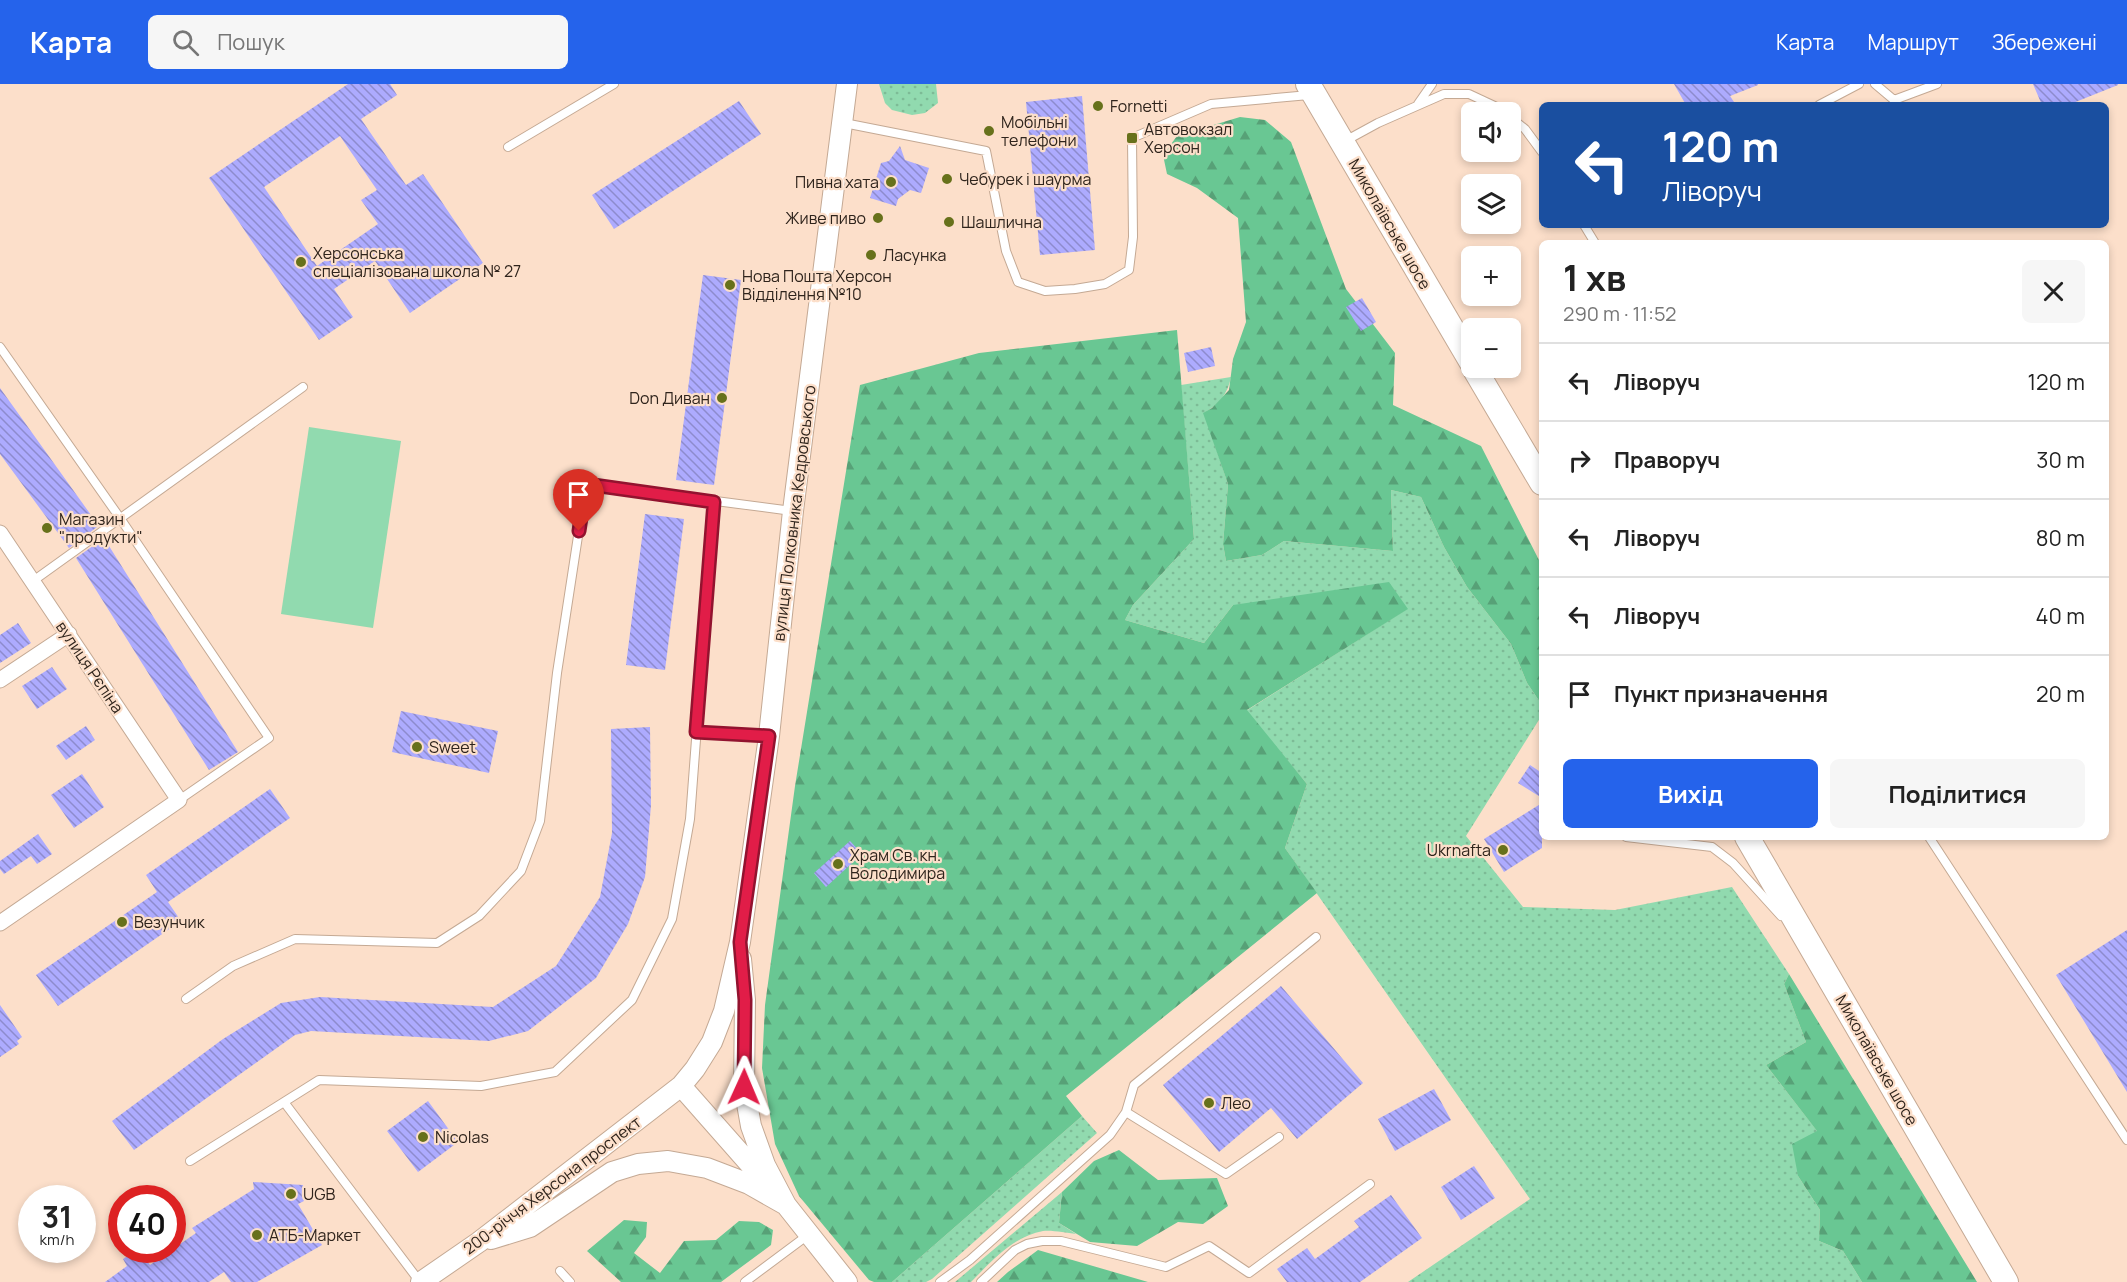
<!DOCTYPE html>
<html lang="uk">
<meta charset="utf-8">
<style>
body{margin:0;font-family:Manrope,sans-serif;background:#f6f6f6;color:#222;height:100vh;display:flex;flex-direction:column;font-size:22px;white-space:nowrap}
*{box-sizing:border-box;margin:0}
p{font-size:20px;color:#767676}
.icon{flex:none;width:33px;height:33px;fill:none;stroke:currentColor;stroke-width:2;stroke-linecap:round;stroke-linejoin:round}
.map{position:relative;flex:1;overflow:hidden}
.details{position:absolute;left:1539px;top:156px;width:570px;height:600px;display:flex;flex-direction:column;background:#fff;border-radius:9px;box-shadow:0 3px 9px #0003}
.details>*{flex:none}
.banner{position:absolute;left:1539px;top:18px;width:570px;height:126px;border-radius:9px;box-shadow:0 3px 9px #0003;background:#1a4fa0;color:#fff;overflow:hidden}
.tools{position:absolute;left:1461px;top:18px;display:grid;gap:12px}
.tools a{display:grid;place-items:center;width:60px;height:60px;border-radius:9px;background:#fff;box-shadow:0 3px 9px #0003;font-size:30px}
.speed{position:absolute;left:18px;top:1101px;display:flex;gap:12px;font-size:30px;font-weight:700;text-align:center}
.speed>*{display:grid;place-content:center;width:78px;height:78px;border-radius:50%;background:#fff;box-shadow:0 3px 9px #0003;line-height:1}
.speed small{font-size:15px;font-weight:400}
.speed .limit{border:9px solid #d22;background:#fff;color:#111}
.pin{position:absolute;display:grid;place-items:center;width:51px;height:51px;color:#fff;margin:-62px -26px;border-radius:50% 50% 50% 0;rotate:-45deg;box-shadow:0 0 6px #0007}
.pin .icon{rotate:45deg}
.me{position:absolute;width:66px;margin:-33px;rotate:1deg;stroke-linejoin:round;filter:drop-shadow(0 0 4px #0008)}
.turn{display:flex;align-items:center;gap:21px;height:126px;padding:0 24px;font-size:27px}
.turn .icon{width:78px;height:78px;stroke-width:2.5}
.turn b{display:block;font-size:42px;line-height:51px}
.round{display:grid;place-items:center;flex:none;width:63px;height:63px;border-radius:9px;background:#f6f6f6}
.overview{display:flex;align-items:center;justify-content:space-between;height:102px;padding:0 24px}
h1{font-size:36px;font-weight:700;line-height:45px}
.primary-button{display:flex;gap:12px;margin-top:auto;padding:12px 24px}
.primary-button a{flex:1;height:69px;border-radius:9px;background:#2563eb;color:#fff;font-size:24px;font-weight:700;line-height:69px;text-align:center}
.primary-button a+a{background:#f6f6f6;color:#222}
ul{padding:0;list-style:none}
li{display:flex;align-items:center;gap:18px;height:78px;padding:0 24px;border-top:2px solid #e0e0e0}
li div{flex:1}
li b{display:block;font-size:22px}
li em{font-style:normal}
header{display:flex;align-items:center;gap:36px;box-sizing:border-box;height:84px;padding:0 30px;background:#2563eb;color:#fff}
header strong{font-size:28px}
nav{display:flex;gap:33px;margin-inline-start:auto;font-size:21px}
.search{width:420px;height:54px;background:#f6f6f6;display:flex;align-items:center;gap:15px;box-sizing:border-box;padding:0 21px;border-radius:9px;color:#767676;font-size:22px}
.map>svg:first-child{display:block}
.green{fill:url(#green-dots)}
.forest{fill:url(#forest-firs)}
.pitch{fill:#91daaf}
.building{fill:url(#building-back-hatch);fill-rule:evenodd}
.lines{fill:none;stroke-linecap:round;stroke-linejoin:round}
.service-casing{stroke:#c4a994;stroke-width:10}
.minor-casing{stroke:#c4a994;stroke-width:17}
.tertiary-casing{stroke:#c4a994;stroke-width:22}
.primary-casing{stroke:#c4a994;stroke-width:26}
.service{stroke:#fff;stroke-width:8}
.minor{stroke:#fff;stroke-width:15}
.tertiary{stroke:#fff;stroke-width:20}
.primary{stroke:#fff;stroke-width:24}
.route-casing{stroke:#92132f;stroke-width:15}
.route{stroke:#e11d48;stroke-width:10}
.poi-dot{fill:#67711b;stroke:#fcdfca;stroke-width:2}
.labels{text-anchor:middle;stroke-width:4.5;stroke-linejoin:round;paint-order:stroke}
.poi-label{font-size:16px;fill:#2f241c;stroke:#fcdfca;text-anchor:start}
.street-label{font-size:16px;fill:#2f241c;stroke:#fcdfca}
</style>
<header>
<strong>Карта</strong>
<div class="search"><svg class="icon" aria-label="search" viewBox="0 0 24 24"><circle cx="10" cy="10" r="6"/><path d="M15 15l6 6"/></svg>Пошук</div>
<nav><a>Карта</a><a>Маршрут</a><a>Збережені</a></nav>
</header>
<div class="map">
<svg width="2127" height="1198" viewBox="0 0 2127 1198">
<defs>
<pattern id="green-dots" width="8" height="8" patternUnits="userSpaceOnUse" patternTransform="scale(1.5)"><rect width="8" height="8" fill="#91daaf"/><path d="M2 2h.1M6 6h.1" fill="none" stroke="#7dbb96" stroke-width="1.8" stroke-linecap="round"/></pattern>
<pattern id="forest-firs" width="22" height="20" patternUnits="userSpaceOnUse" patternTransform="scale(1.5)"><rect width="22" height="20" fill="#69c793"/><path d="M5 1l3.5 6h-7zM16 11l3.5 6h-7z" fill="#57a177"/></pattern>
<pattern id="building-back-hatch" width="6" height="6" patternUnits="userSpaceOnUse" patternTransform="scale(1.5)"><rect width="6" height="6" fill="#adabfe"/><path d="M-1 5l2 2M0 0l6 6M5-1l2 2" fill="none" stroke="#8d8bcd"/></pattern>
</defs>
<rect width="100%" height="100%" fill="#fcdfca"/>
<path class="green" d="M879,0H936L938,19L925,29L912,31L892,26L885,19Z
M1231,293C1228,310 1218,321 1204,329L1228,400L1223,460L1226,477L1262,471L1284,457L1393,467L1391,406L1421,413L1444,463L1467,503L1511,560L1527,599L1542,621V631L1466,752L1523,823L1615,826L1732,803L1789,890L1784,900L1806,958L1766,981L1818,1048L1798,1092L1820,1126L1819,1157L1843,1167L1862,1198H1408L1530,1115L1285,764L1307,700L1246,627L1407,525L1233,521L1204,559L1125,536L1133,521L1194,455L1181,301Z
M1082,1032L1097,1049L932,1195L926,1198H892Z
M1062,1108L1059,1139L1076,1150C1066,1149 1053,1146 1043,1147C1012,1153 992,1177 971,1198H955Z"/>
<path class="forest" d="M1240,33L1265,36L1291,58L1346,205L1395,269L1393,321L1481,362L1542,482V621L1527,599L1511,560L1467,503L1444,463L1421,413L1391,406L1393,467L1284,457L1262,471L1226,477L1223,460L1228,400L1203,329L1212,324L1229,306L1233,275L1246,238L1238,134L1197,104L1167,90L1163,71L1177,52Z
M1177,246L1194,455L1133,521L1125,536L1204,559L1233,521L1389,498L1408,525L1247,626L1307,700L1285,764L1317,809L1066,1012L1082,1032L892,1198H874L869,1196L799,1112L775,1060L762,984L765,921L795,702L860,301L979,269Z
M1789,890L1977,1198H1862L1843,1167L1819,1157L1820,1126L1798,1092L1792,1060L1817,1047L1766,981L1806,958L1784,900Z
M1119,1066L1158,1096L1217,1094L1228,1122L1203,1140L1178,1138L1137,1162L1090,1158L1059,1139L1062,1108L1094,1077Z
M624,1136L647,1138L646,1153L634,1169L660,1189L684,1157L716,1156L739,1137L759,1138L773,1146L771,1161L721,1198H621L587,1167Z
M1038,1166L1148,1198H997L1008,1188Z"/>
<path class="pitch" d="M309,343L401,357L373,544L281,530Z"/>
<path class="building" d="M348,0H390L397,11L361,35L406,101L423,90L483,179L410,229L375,177L334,205L353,233L319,256L209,94ZM340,52L377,106L361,116L378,140L317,182L264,103Z
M1674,0H1758V1L1730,12L1736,21H1686Z
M2033,0H2118V1L2068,21H2042Z
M1082,12L1095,166L1040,171L1026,18Z
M739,17L761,50L614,145L592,111Z
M900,62L905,76L929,84L921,109L910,106L898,115L896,122L870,114L881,79L889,77Z
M703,191L741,196L714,401L676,396Z
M1362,214L1376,238L1361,247L1346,223Z
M1211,263L1215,282L1188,288L1184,269Z
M0,304L96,438L95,439L97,443L69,464L0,370Z
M645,430L684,435L665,586L626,581Z
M104,454L238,668L209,686L76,474Z
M18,539L31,559L0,579V551Z
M52,583L67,605L37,625L22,602Z
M401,627L498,647L489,689L392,668Z
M86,642L95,656L66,676L56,662Z
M650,643L651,721L645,793L628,840L596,894L528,947L489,957L311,947L295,951L134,1066L112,1037L223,955L281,919L320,913L493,923L556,882L600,813L612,749L611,645Z
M1530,681L1542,689V714L1518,699Z
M82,690L104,723L74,744L51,711Z
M270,705L290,734L168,818L181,837L58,922L36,891L157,808L146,791Z
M1542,719V764L1504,788L1484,755Z
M38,750L52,770L37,780L31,772L4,790L0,785V777Z
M850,757L862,770L826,803L814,789Z
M2127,846V1008L2056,891Z
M1281,902L1363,999L1297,1055L1271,1024L1219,1068L1163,1001Z
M0,921L22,953L17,957L19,960L0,973Z
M1434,1005L1451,1036L1395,1067L1378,1035Z
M428,1017L458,1058L418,1088L387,1047Z
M1474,1082L1495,1114L1461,1136L1441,1103Z
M253,1098L303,1101L304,1117L298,1120L322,1161L257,1198H231L224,1188L209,1198H105L127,1182L123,1175L137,1166H140L150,1181L196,1149L192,1144L254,1105Z
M1391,1111L1422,1154L1360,1198H1287L1277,1185L1307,1164L1315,1175L1359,1143L1354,1137Z"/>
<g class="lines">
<defs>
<path id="service" d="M1875,0L1894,16L1937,0
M1418,20L1432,0
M1819,21L1859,0
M1510,33L1525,45L1542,68
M844,39L986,67L1006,167L1018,198L1045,207L1075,205L1105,200L1129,186L1133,153L1132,54L1211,20L1309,11
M1345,57L1378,39L1444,10H1469L1499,24L1505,28
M508,63L614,0
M1584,141L1595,159
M0,263L120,434L269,654L179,716
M33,497L303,303
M696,648L767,652
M1626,753L1712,763L1733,779L1781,832
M1929,753L2127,1056
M186,915L233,882L295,855L437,859L479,832L521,787L540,737L557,589L586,400L792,427
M1126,1028L1226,1090L1279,1053
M190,1077L284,1018
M560,1187L570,1198
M420,1198L284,1018L319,996L481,1002L555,988L632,916L672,835L690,735L714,418
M745,1198L808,1151
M940,1198L970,1176L1110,1051L1126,1028L1134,1001L1316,853
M981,1198L1015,1166L1027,1160L1042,1157H1061L1166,1183L1209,1162L1249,1189L1370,1100"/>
<path id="minor" d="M0,449L179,716L0,839
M0,596L69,550"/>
<path id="tertiary" d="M741,875L745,916L744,1003L751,1042L765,1081L786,1121
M681,1002L786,1121L847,1198
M491,1155L530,1143L612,1088L638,1080L668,1077L707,1084L749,1100L786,1121
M421,1198L479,1158L681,1002L695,985L712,958L724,927L740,858L769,652L793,427L847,0"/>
<path id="primary" d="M1308,0L1472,279
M1474,284L1542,399
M1747,753L2006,1198"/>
</defs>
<use href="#service" class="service-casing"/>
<use href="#minor" class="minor-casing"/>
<use href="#tertiary" class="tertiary-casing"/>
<use href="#primary" class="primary-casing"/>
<use href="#service" class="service"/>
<use href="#minor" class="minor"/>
<use href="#tertiary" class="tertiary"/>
<use href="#primary" class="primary"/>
</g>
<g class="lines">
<defs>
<path id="route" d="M579,447L586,400L714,418L696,648L769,652L740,858L745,916L744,1003"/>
</defs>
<use href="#route" class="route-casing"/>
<use href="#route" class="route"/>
</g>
<g class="poi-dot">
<circle cx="1098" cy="22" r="6"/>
<circle cx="989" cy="47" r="6"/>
<rect x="1126" y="48" width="12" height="12" rx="3"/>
<circle cx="947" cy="95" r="6"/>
<circle cx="891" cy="98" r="6"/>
<circle cx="878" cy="134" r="6"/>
<circle cx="949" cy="138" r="6"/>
<circle cx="871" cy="171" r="6"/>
<circle cx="301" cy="178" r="6"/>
<circle cx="730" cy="201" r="6"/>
<circle cx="722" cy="314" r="6"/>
<circle cx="47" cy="444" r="6"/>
<circle cx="417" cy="663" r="6"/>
<circle cx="1503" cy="766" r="6"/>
<circle cx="838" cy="780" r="6"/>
<circle cx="122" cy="838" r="6"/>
<circle cx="1209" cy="1019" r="6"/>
<circle cx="423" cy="1053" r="6"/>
<circle cx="291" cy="1110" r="6"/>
<circle cx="257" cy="1151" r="6"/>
</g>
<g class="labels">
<g class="poi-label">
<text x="1110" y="28">Fornetti</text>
<text x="1001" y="44">Мобільні<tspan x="1001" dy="18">телефони</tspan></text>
<text x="1144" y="51">Автовокзал<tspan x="1144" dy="18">Херсон</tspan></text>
<text x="959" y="101">Чебурек і шаурма</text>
<text x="879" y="104" text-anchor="end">Пивна хата</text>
<text x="866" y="140" text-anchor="end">Живе пиво</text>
<text x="961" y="144">Шашлична</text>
<text x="313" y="175">Херсонська<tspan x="313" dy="18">спеціалізована школа № 27</tspan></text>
<text x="883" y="177">Ласунка</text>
<text x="742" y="198">Нова Пошта Херсон<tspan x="742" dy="18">Відділення №10</tspan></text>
<text x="710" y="320" text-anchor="end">Don Диван</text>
<text x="59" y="441">Магазин<tspan x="59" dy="18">"продукти"</tspan></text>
<text x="429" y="669">Sweet</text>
<text x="1491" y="772" text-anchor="end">Ukrnafta</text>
<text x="850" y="777">Храм Св. кн.<tspan x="850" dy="18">Володимира</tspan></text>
<text x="134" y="844">Везунчик</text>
<text x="1221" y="1025">Лео</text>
<text x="435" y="1059">Nicolas</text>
<text x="303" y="1116">UGB</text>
<text x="269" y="1157">АТБ-Маркет</text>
</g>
<g class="street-label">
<text transform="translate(1390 140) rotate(60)" y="6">Миколаївське шосе</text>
<text transform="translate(794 429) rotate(-83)" y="6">вулиця Полковника Кедровського</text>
<text transform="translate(90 583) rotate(56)" y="6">вулиця Рєпіна</text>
<text transform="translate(1877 976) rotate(60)" y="6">Миколаївське шосе</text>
<text transform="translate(552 1101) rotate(-37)" y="6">200-річчя Херсона проспект</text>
</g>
</g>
</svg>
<div class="tools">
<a><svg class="icon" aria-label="sound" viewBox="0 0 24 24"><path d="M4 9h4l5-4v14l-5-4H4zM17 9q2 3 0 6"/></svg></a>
<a><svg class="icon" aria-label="layers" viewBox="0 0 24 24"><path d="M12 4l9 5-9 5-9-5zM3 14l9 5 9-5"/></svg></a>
<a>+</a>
<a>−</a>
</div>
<div class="speed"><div>31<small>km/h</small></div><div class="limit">40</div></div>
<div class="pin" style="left:579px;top:447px;background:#d93025"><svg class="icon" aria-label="arrive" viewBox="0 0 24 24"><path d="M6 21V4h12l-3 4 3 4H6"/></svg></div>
<svg class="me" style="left:744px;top:1003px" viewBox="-20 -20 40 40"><path d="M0-17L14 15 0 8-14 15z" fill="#e11d48" stroke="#fff" stroke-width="4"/></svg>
<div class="banner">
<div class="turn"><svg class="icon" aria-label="left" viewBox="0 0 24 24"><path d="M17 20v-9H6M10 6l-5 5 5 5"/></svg><div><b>120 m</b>Ліворуч</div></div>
</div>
<section class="details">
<div class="overview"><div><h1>1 хв</h1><p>290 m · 11:52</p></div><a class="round"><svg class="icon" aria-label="close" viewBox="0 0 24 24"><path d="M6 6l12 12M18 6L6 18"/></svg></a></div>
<ul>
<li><svg class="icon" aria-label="left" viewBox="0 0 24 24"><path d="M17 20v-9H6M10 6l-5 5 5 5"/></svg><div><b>Ліворуч</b></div><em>120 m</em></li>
<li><svg class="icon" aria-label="right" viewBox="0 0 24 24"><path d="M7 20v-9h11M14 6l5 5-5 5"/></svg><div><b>Праворуч</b></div><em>30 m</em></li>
<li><svg class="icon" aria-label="left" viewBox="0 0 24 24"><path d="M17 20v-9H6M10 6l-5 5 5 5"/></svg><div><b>Ліворуч</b></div><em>80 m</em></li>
<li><svg class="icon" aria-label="left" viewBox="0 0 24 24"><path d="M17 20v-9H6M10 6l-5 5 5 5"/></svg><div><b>Ліворуч</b></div><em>40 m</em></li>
<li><svg class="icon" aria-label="arrive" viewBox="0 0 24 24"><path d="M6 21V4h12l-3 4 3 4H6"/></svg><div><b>Пункт призначення</b></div><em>20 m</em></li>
</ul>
<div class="primary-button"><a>Вихід</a><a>Поділитися</a></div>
</section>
</div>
